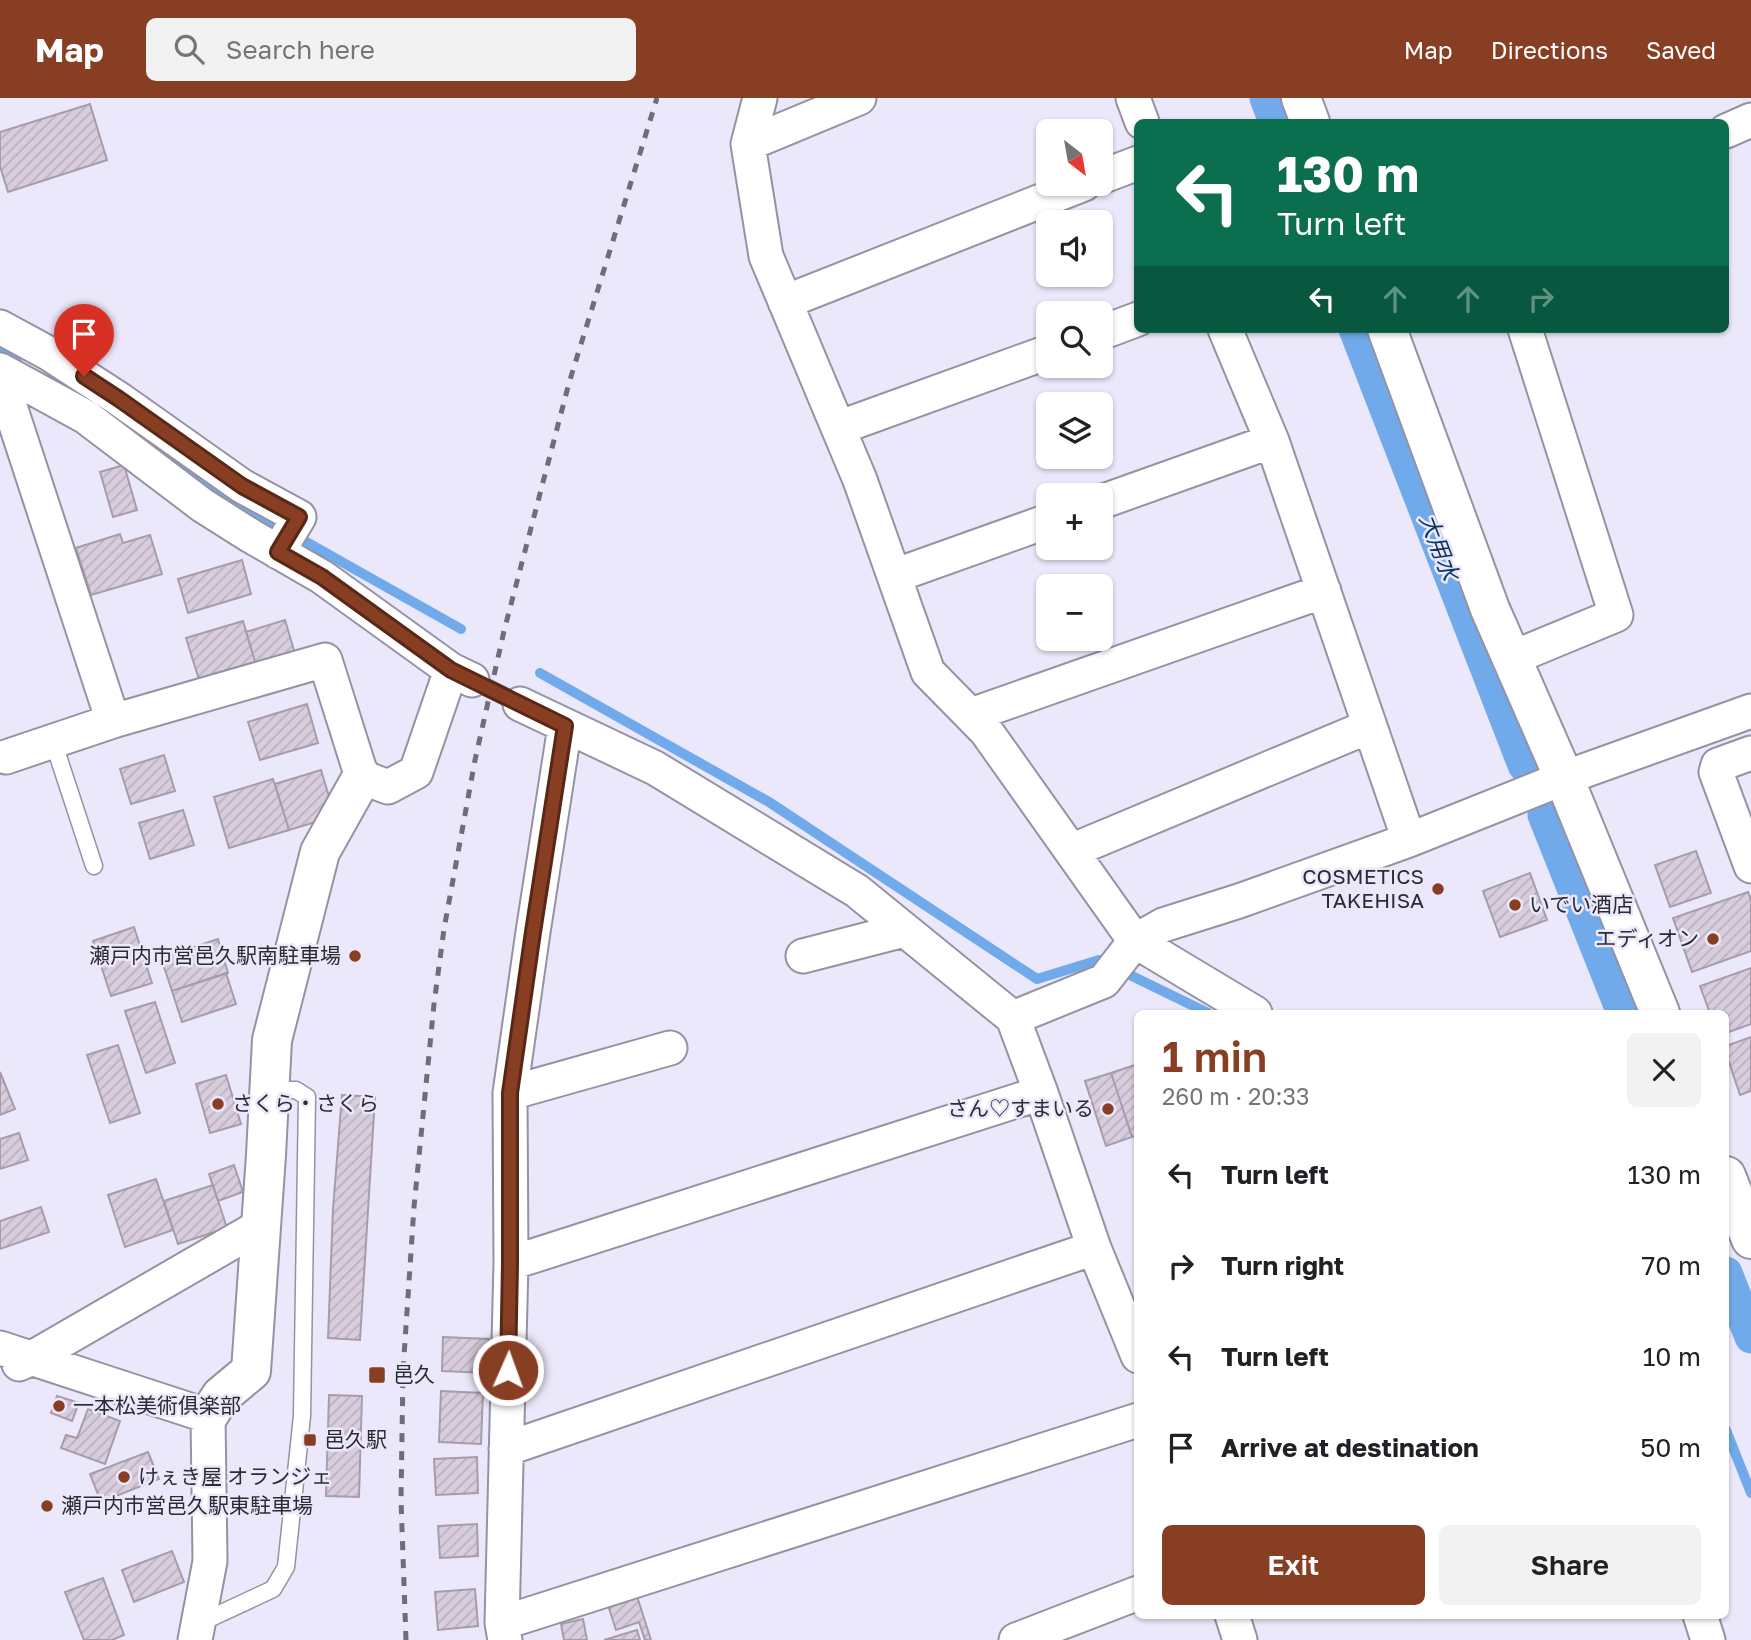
<!DOCTYPE html>
<meta charset="utf-8">
<style>
body{margin:0;font-family:"Golos Text","Noto Sans JP",sans-serif;background:#f2f2f2;color:#202124;height:100vh;display:flex;flex-direction:column;font-size:26px;white-space:nowrap}
*{box-sizing:border-box;margin:0}
p{font-size:23px;color:#757577}
.icon{flex:none;width:38px;height:38px;fill:none;stroke:currentColor;stroke-width:2;stroke-linecap:round;stroke-linejoin:round}
.map{position:relative;flex:1;overflow:hidden}
.panel{position:absolute;left:1134px;top:912px;width:595px;height:609px;display:flex;flex-direction:column;background:#fff;border-radius:10px;box-shadow:0 2px 5px #0004}
.panel>*{flex:none}
.hud{position:absolute;left:1134px;top:21px;width:595px;height:214px;border-radius:10px;box-shadow:0 2px 5px #0004;background:#0b6e4f;color:#fff;overflow:hidden}
.needle{width:46px;rotate:149deg}
.buttons{position:absolute;left:1036px;top:21px;display:grid;gap:14px}
.buttons a{display:grid;place-items:center;width:77px;height:77px;border-radius:10px;background:#fff;box-shadow:0 2px 5px #0004;font-size:35px}
.pin{position:absolute;display:grid;place-items:center;width:60px;height:60px;color:#fff;margin:-72px -30px;border-radius:50% 50% 50% 0;rotate:-45deg;box-shadow:0 0 7px #0007}
.pin .icon{rotate:45deg}
.me{position:absolute;width:77px;margin:-38px;rotate:2deg;stroke-linejoin:round;filter:drop-shadow(0 0 5px #0008)}
.turn{display:flex;align-items:center;gap:24px;height:147px;padding:0 28px;font-size:32px}
.turn .icon{width:91px;height:91px;stroke-width:2.5}
.turn b{display:block;font-size:49px;line-height:60px}
.lanes{display:flex;align-items:center;height:66px;padding:0 28px;background:#0003;justify-content:center;gap:35px;direction:ltr}
.lanes .off{opacity:.35}
.round{display:grid;place-items:center;flex:none;width:74px;height:74px;border-radius:10px;background:#f2f2f2}
.head{display:flex;align-items:center;justify-content:space-between;height:119px;padding:0 28px}
h1{font-size:42px;font-weight:600;line-height:52px;color:#873e22}
.action{display:flex;gap:14px;margin-top:auto;padding:14px 28px}
.action a{flex:1;height:80px;border-radius:10px;background:#873e22;color:#fff;font-size:28px;font-weight:600;line-height:80px;text-align:center}
.action a+a{background:#f2f2f2;color:#202124}
ul{padding:0;list-style:none}
li{display:flex;align-items:center;gap:21px;height:91px;padding:0 28px}
li div{flex:1}
li b{display:block;font-size:26px}
li em{font-style:normal}
header{display:flex;align-items:center;gap:42px;box-sizing:border-box;height:98px;padding:0 35px;background:#873e22;color:#fff}
header strong{font-size:33px}
nav{display:flex;gap:38px;margin-inline-start:auto;font-size:24px}
.search{width:490px;height:63px;background:#f2f2f2;display:flex;align-items:center;gap:18px;box-sizing:border-box;padding:0 24px;border-radius:10px;color:#757577;font-size:26px}
.map>svg:first-child{display:block}
.lines{fill:none;stroke-linecap:round;stroke-linejoin:round}
.stream{stroke:#70aaeb;stroke-width:10}
.canal{stroke:#70aaeb;stroke-width:33}
.building{fill:url(#building-hatch);stroke:#a79cab;stroke-width:2}
.lane-casing{stroke:#9592a3;stroke-width:19}
.street-casing{stroke:#9592a3;stroke-width:37}
.secondary-casing{stroke:#9592a3;stroke-width:42}
.lane{stroke:#fff;stroke-width:16}
.street{stroke:#fff;stroke-width:33}
.secondary{stroke:#fff;stroke-width:38}
.rail{stroke:#6f6d77;stroke-width:5;stroke-dasharray:9 9;stroke-linecap:butt}
.route-casing{stroke:#582816;stroke-width:18}
.route{stroke:#873e22;stroke-width:12}
.poi-dot{fill:#873e22;stroke:#ece8fb;stroke-width:2.5}
.labels{text-anchor:middle;stroke-width:5;stroke-linejoin:round;paint-order:stroke}
.poi-label{font-size:21px;fill:#2c2b31;stroke:#ece8fb;text-anchor:start}
.water-label{font-size:23px;font-style:italic;fill:#0b365f;stroke:#ece8fb}
</style>
<header>
<strong>Map</strong>
<div class="search"><svg class="icon" aria-label="search" viewBox="0 0 24 24"><circle cx="10" cy="10" r="6"/><path d="M15 15l6 6"/></svg>Search here</div>
<nav><a>Map</a><a>Directions</a><a>Saved</a></nav>
</header>
<div class="map">
<svg width="1751" height="1542" viewBox="0 0 1751 1542">
<defs>
<pattern id="building-hatch" width="6" height="6" patternUnits="userSpaceOnUse" patternTransform="scale(1.75)"><rect width="6" height="6" fill="#d8cddd"/><path d="M-1 1l2-2M0 6l6-6M5 7l2-2" fill="none" stroke="#bab0be"/></pattern>
</defs>
<rect width="100%" height="100%" fill="#ece8fb"/>
<g class="lines">
<path class="stream" d="M0,252L17,264
M171,363L214,392L461,531
M540,575L769,704L1037,881L1099,862L1208,915
M1726,1332L1751,1395"/>
<path class="canal" d="M1266,0L1275,24
M1355,231L1524,667
M1544,717L1623,915
M1726,1175L1751,1239"/>
</g>
<path class="building" d="M90,6L107,62L8,94L0,68V34Z
M124,367L137,412L113,419L100,374Z
M120,436L123,445L150,437L162,476L91,497L76,450Z
M242,462L251,496L188,515L178,481Z
M285,522L296,559L257,570L246,534Z
M243,523L257,570L201,588L186,540Z
M307,606L318,645L260,662L248,624Z
M164,657L175,693L131,706L120,671Z
M321,672L335,718L289,732L275,686Z
M273,681L289,732L229,750L214,699Z
M183,712L194,747L150,761L139,725Z
M1696,753L1711,795L1670,809L1655,767Z
M1530,775L1547,822L1500,839L1483,793Z
M1748,794L1751,802V853L1692,874L1673,820Z
M134,829L152,885L111,898L93,843Z
M218,841L228,875L172,893L161,860Z
M1751,870V926L1726,935V915H1710L1700,888Z
M226,875L236,906L182,924L172,893Z
M155,904L175,965L146,975L125,913Z
M1751,939V993L1740,997L1726,955V948Z
M118,947L140,1015L110,1025L87,957Z
M1138,966V1037L1132,1039L1111,975Z
M0,974L15,1011L0,1017Z
M1111,975L1132,1039L1106,1048L1085,983Z
M226,977L241,1026L210,1035L196,986Z
M342,997L375,999L360,1242L328,1240L333,1111Z
M19,1035L28,1062L0,1071V1041Z
M234,1067L243,1094L218,1103L209,1076Z
M156,1081L173,1132L125,1149L108,1097Z
M213,1087L227,1130L178,1146L164,1103Z
M41,1109L49,1134L0,1151V1123Z
M443,1239L489,1241L488,1275L442,1273Z
M441,1293L483,1295L481,1346L439,1344Z
M329,1297L362,1298L359,1399L326,1398Z
M57,1298L79,1305L72,1323L51,1315Z
M88,1311L120,1323L105,1366L61,1350L66,1337L77,1340Z
M148,1354L159,1381L101,1404L90,1376Z
M477,1359L478,1395L436,1397L434,1361Z
M477,1426L478,1458L440,1460L438,1428Z
M172,1453L184,1484L134,1504L122,1472Z
M103,1480L124,1537L112,1542H84L65,1494Z
M475,1491L478,1528L438,1532L435,1494Z
M635,1492L651,1542H645L639,1524L616,1532L606,1501Z
M583,1521L587,1542H564L561,1526Z
M637,1532L640,1542H604Z"/>
<g class="lines">
<defs>
<path id="lane" d="M472,582L520,606
M53,643L94,768
M198,1526L273,1491L286,1469L302,1318L307,999L296,992H269"/>
<path id="street" d="M760,0L748,46L766,158L860,382L928,574L986,633L1135,843L1163,827L1239,803L1409,742L1564,680L1751,613
M1133,0L1142,24
M1726,33L1751,22
M748,46L859,0
M1101,79L1138,65
M785,204L1084,86
M0,229L48,255L119,301L242,388L299,419L278,454
M1225,231L1272,343L1409,742
M1101,235L1138,221
M0,272L86,319L202,407L251,438L322,479L451,572L472,582
M0,278L113,623L325,562L362,679L388,689L416,674L451,572
M838,330L1048,254
M1101,404L1272,343
M894,478L1048,423
M1512,560L1616,517L1525,231
M520,606L655,670L857,793L1013,920
M971,617L1324,493
M1751,655L1718,667L1716,674L1751,768
M6,659L113,623
M1071,753L1370,628
M803,858L904,832
M510,995L670,950
M511,1165L1041,995
M0,1250L208,1318L210,1463L195,1542
M1138,1258L1094,1150L1041,995L1013,920L1104,883L1135,843L1255,915
M19,1266L32,1260L262,1127
M506,1351L1094,1150
M1232,1517L1240,1542
M1700,1517L1708,1542
M502,1525L1138,1322
M505,1542L502,1525L511,1165L510,995L533,834L565,628
M1016,1542L1138,1495"/>
<path id="secondary" d="M1301,0L1310,24
M1387,231L1490,511L1564,680L1660,915
M1726,1078L1751,1141
M208,1318L221,1298L251,1273L266,1057L272,942L320,754L362,679"/>
</defs>
<use href="#lane" class="lane-casing"/>
<use href="#street" class="street-casing"/>
<use href="#secondary" class="secondary-casing"/>
<use href="#lane" class="lane"/>
<use href="#street" class="street"/>
<use href="#secondary" class="secondary"/>
<path class="rail" d="M406,1542L401,1402L403,1273L414,1109L434,906L444,831L475,662L504,533L569,285L657,0"/>
</g>
<g class="lines">
<defs>
<path id="route" d="M84,278L119,301L242,388L299,419L278,454L322,479L451,572L565,628L533,834L510,995V1166L508,1272"/>
</defs>
<use href="#route" class="route-casing"/>
<use href="#route" class="route"/>
</g>
<g class="poi-dot">
<circle cx="1438" cy="791" r="7"/>
<circle cx="1515" cy="807" r="7"/>
<circle cx="1713" cy="841" r="7"/>
<circle cx="355" cy="858" r="7"/>
<circle cx="218" cy="1006" r="7"/>
<circle cx="1108" cy="1011" r="7"/>
<rect x="368" y="1268" width="18" height="18" rx="3.5"/>
<circle cx="59" cy="1308" r="7"/>
<rect x="303" y="1335" width="14" height="14" rx="3.5"/>
<circle cx="124" cy="1379" r="7"/>
<circle cx="47" cy="1408" r="7"/>
</g>
<g class="labels">
<g class="poi-label">
<text x="1424" y="786" text-anchor="end">COSMETICS<tspan x="1424" dy="24">TAKEHISA</tspan></text>
<text x="1529" y="814">いでい酒店</text>
<text x="1699" y="848" text-anchor="end">エディオン</text>
<text x="341" y="865" text-anchor="end">瀬戸内市営邑久駅南駐車場</text>
<text x="232" y="1013">さくら・さくら</text>
<text x="1094" y="1018" text-anchor="end">さん♡すまいる</text>
<text x="393" y="1284">邑久</text>
<text x="73" y="1315">一本松美術俱楽部</text>
<text x="324" y="1349">邑久駅</text>
<text x="138" y="1386">けぇき屋 オランジェ</text>
<text x="61" y="1415">瀬戸内市営邑久駅東駐車場</text>
</g>
<g class="water-label">
<text transform="translate(1439 449) rotate(69)" y="8">大用水</text>
</g>
</g>
</svg>
<div class="buttons">
<a><svg class="needle" viewBox="-14 -14 28 28"><path d="M0-13l5 13h-10z" fill="#e53935"/><path d="M0 13l5-13h-10z" fill="#757577"/></svg></a>
<a><svg class="icon" aria-label="sound" viewBox="0 0 24 24"><path d="M4 9h4l5-4v14l-5-4H4zM17 9q2 3 0 6"/></svg></a>
<a><svg class="icon" aria-label="search" viewBox="0 0 24 24"><circle cx="10" cy="10" r="6"/><path d="M15 15l6 6"/></svg></a>
<a><svg class="icon" aria-label="layers" viewBox="0 0 24 24"><path d="M12 4l9 5-9 5-9-5zM3 14l9 5 9-5"/></svg></a>
<a>+</a>
<a>−</a>
</div>
<div class="pin" style="left:84px;top:278px;background:#d93025"><svg class="icon" aria-label="arrive" viewBox="0 0 24 24"><path d="M6 21V4h12l-3 4 3 4H6"/></svg></div>
<svg class="me" style="left:508px;top:1272px" viewBox="-20 -20 40 40"><circle r="17" fill="#873e22" stroke="#fff" stroke-width="3"/><path d="M0-11L8 9 0 5-8 9z" fill="#fff"/></svg>
<div class="hud">
<div class="turn"><svg class="icon" aria-label="left" viewBox="0 0 24 24"><path d="M17 20v-9H6M10 6l-5 5 5 5"/></svg><div><b>130 m</b>Turn left</div></div>
<div class="lanes"><svg class="icon" aria-label="left" viewBox="0 0 24 24"><path d="M17 20v-9H6M10 6l-5 5 5 5"/></svg><svg class="icon off" aria-label="ahead" viewBox="0 0 24 24"><path d="M12 20V5M6 11l6-6 6 6"/></svg><svg class="icon off" aria-label="ahead" viewBox="0 0 24 24"><path d="M12 20V5M6 11l6-6 6 6"/></svg><svg class="icon off" aria-label="right" viewBox="0 0 24 24"><path d="M7 20v-9h11M14 6l5 5-5 5"/></svg></div>
</div>
<section class="panel">
<div class="head"><div><h1>1 min</h1><p>260 m · 20:33</p></div><a class="round"><svg class="icon" aria-label="close" viewBox="0 0 24 24"><path d="M6 6l12 12M18 6L6 18"/></svg></a></div>
<ul>
<li><svg class="icon" aria-label="left" viewBox="0 0 24 24"><path d="M17 20v-9H6M10 6l-5 5 5 5"/></svg><div><b>Turn left</b></div><em>130 m</em></li>
<li><svg class="icon" aria-label="right" viewBox="0 0 24 24"><path d="M7 20v-9h11M14 6l5 5-5 5"/></svg><div><b>Turn right</b></div><em>70 m</em></li>
<li><svg class="icon" aria-label="left" viewBox="0 0 24 24"><path d="M17 20v-9H6M10 6l-5 5 5 5"/></svg><div><b>Turn left</b></div><em>10 m</em></li>
<li><svg class="icon" aria-label="arrive" viewBox="0 0 24 24"><path d="M6 21V4h12l-3 4 3 4H6"/></svg><div><b>Arrive at destination</b></div><em>50 m</em></li>
</ul>
<div class="action"><a>Exit</a><a>Share</a></div>
</section>
</div>
